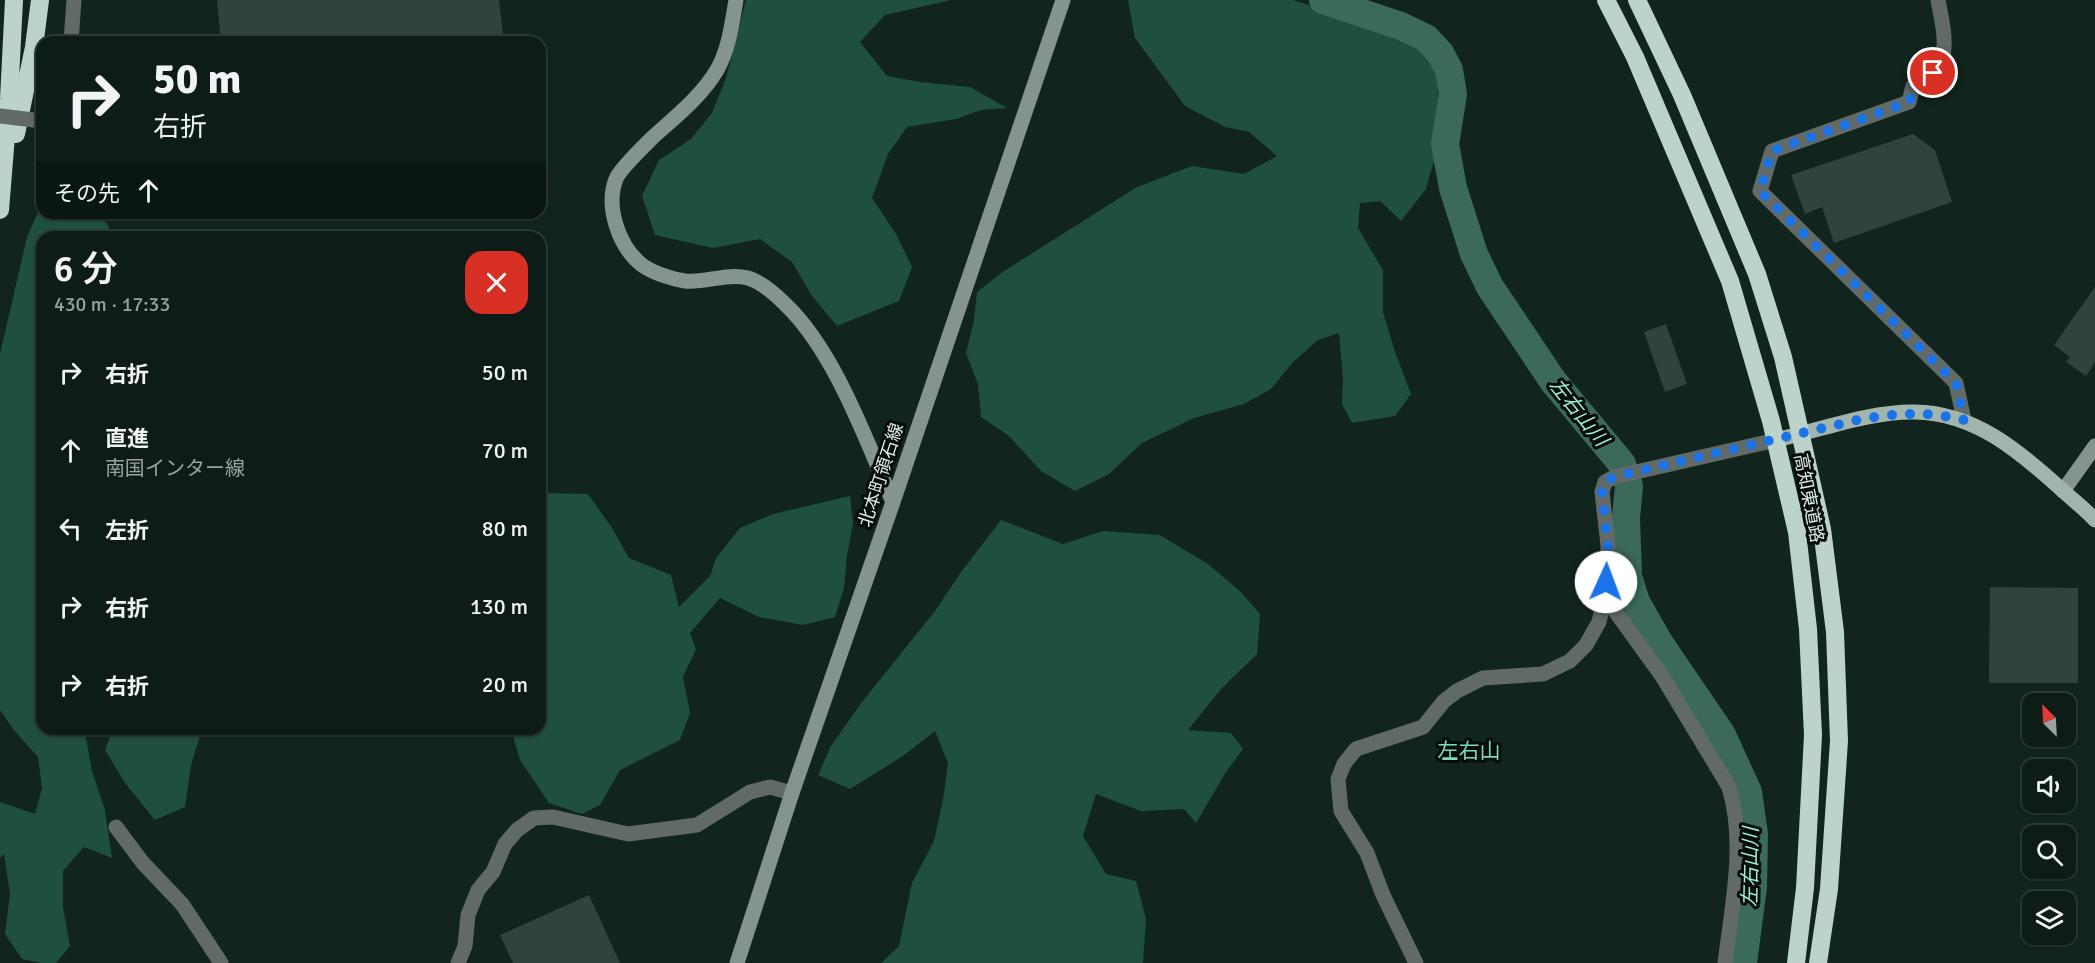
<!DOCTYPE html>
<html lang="ja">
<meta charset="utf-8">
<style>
body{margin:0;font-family:Signika,"Noto Sans JP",sans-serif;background:#16251f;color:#f1f3f6;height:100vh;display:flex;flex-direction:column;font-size:22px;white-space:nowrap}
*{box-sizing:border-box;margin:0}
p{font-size:20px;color:#9aa1a1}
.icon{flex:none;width:33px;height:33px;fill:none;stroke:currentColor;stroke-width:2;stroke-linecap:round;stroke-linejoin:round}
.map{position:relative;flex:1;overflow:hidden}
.side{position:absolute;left:36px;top:231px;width:510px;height:504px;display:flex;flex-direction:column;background:#0d1c16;border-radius:18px;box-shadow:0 2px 4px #0004,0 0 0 2px #2d3a35}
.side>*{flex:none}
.hud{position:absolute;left:36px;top:36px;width:510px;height:183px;border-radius:18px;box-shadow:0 2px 4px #0004,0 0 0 2px #2d3a35;background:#0d1c16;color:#f1f3f6;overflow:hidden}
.needle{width:39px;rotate:336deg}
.controls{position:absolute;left:2022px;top:693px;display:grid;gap:12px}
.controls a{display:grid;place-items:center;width:54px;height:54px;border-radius:12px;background:#0d1c16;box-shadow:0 2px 4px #0004,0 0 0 2px #2d3a35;font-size:30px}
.pin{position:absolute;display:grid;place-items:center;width:51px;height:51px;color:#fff;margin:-26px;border:3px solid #fff;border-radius:50%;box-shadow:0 2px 6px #0007}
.me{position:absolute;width:66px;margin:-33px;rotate:2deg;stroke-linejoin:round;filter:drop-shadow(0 0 4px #0008)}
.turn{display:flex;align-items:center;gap:21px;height:126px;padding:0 18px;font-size:27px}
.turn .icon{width:78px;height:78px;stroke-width:2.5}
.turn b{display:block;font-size:42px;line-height:51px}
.then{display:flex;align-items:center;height:57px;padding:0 18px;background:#0003;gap:12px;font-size:22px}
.round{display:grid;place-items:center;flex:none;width:63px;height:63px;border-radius:18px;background:#16251f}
.headline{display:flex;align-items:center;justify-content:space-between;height:102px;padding:0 18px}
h1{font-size:36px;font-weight:600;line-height:45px}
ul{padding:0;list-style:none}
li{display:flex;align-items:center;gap:18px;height:78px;padding:0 18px}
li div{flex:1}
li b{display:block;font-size:22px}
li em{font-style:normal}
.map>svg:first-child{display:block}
.forest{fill:#1f4f40}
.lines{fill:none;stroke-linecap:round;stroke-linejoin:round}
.river{stroke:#3b6a5a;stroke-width:28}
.building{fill:#30443c}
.street{stroke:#616a66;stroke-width:15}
.secondary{stroke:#85948e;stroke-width:15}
.primary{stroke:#a2b5ad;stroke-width:15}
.highway{stroke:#bbd3ca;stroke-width:18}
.street-bridge{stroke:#616a66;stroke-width:15}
.route{stroke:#1a73e8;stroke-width:10;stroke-dasharray:0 18}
.labels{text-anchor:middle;stroke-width:6;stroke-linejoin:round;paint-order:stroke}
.street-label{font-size:18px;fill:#dfebe6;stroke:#050c09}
.water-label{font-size:20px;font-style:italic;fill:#9eeed1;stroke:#050c09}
.quarter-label{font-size:21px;fill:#7cd8b9;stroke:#050c09}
</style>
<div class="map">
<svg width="2095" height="963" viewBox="0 0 2095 963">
<rect width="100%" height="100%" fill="#11251e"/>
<path class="forest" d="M746,0H951L885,15L860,42L887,76L920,82L970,87L1007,108L981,110L956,119L907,127L888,154L872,198L896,234L912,267L899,301L837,326L812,296L792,262L760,239L713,248L655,235L642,196L659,160L691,139L712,113L726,78Z
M1128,0H1293L1397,35L1419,47L1439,73L1436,153L1426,189L1401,221L1380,201L1360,203L1358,228L1383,270V312L1395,352L1411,394L1395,416L1352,423L1342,404L1343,379L1339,333L1318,340L1293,362L1271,389L1244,404L1194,418L1142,443L1109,474L1075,491L1041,471L1009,436L981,417L978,384L966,353L974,321L977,292L1004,271L1137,187L1192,166L1244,174L1277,156L1249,132L1225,127L1185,106L1135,38Z
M42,203V213H97L108,225L111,237H42V729H83L85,733L92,771L105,810L112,858L84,847L63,871V907L70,946L56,963H41L22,959L5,934L10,894L4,854L0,858V802L35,814L42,788L38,757L13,729L0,710V354L27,237Z
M540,493L588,494L612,528L629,558L671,575L679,607L710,576L716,558L740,528L773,514L850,496L853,523L847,556L844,588L835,617L803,625L759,617L720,598L690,633L696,649L683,677L690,713L680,740L620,770L600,805L582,814L549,803L520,760L511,729H540Z
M1001,520L1063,544L1103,531L1160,535L1208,564L1241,592L1260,614L1257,654L1222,688L1188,730L1231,733L1243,749L1226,772L1196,823L1184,809L1141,811L1096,794L1083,836L1106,874L1136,881L1146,919L1143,963H881L899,946L912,883L934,841L943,800L948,763L935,731L903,756L850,789L818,775L831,746L862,702L935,611L961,572Z
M113,729H202L191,765L185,807L155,820L125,783L105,750Z"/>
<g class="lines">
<path class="river" d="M1323,0L1401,26L1426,38L1440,53L1449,70L1453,94L1445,144L1453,188L1474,254L1490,287L1553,381L1622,464L1629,486L1626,518L1628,576L1636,602L1660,644L1722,735L1748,792L1754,834L1753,887L1743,963"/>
</g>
<path class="building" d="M217,0H499L504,42H221Z
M1913,134L1935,150L1952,202L1834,243L1822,207L1805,214L1791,175Z
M2095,287V362L2086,376L2066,362L2070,357L2054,345Z
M1666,324L1687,384L1665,392L1644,332Z
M1990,587L2078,588V683H1989Z
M589,895L620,963H513L500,935Z"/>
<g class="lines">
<path class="street" d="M1938,0C1942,23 1952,54 1933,73C1928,79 1919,82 1913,86L1909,102L1772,151L1760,191L1956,383L1964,420
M71,42L74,0
M1605,597L1662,676L1729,787C1746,843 1732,905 1725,963
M116,827L143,863L182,904L221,963
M458,963L465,946L468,915L478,890L493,872L505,844L517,830L534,818L553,817L628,834L697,825L750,792L770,787L792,793
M1416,963L1383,895L1367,853L1341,811L1338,779L1344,764L1356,749L1423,727L1444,701L1457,691L1483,678L1543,674L1570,661L1586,645L1599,622L1605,597L1608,545L1602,492L1605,482L1614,477L1776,440"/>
<path class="secondary" d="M736,0C732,23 729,49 717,70C701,97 675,117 652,138C644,146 619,170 616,179C605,207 619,247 642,265C653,273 672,279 685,281C706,283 726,273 748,278C762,282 775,294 785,304C834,350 866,440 893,502
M2063,491L2095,446
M737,963L792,793L893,502L1063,0"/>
<path class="primary" d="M1776,440C1820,430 1871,411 1915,412C1975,413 2019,451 2061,489C2073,500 2085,509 2095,520"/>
<path class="highway" d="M1606,0L1635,57L1730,281L1771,421L1797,532L1808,629L1813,735L1805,888L1796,963
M1637,0L1682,95L1757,274L1783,357L1822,529L1835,632L1839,741L1829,889L1818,963
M16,134L34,47L40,0
M0,210L9,99L14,0"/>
<path class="street-bridge" d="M0,116L42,121"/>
</g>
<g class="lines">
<path class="route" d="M1606,582L1608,545L1602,492L1605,482L1614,477L1862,419C1901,413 1925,411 1964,420L1956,383L1760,191L1772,151L1910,102L1913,86L1933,73"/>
</g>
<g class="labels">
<g class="street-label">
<text transform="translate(881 475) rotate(-72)" y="6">北本町領石線</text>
<text transform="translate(1809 498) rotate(79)" y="6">高知東道路</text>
</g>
<g class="water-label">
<text transform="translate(1579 412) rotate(51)" y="7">左右山川</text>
<text transform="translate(1750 867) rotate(-89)" y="7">左右山川</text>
</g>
<g class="quarter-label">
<text x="1469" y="758">左右山</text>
</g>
</g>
</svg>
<div class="controls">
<a><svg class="needle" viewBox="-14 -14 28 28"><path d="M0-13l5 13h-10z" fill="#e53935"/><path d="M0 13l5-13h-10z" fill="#9aa1a1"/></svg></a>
<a><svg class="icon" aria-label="sound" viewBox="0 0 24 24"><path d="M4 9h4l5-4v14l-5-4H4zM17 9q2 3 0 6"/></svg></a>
<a><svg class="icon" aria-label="search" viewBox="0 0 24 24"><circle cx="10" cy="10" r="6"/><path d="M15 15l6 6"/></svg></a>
<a><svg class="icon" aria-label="layers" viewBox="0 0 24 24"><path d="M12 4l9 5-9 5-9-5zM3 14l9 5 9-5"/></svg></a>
</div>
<div class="pin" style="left:1933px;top:73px;background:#d93025"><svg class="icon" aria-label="arrive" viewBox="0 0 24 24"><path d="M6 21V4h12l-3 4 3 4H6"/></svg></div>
<svg class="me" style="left:1606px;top:582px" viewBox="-20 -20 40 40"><circle r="19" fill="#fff"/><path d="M0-13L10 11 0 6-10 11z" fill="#1a73e8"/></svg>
<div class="hud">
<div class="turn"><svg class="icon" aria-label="right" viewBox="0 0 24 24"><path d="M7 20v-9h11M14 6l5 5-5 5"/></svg><div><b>50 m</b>右折</div></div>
<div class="then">その先<svg class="icon" aria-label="ahead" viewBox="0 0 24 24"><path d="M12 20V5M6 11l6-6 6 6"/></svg></div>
</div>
<section class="side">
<div class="headline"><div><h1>6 分</h1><p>430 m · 17:33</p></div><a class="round" style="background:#d93025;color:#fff"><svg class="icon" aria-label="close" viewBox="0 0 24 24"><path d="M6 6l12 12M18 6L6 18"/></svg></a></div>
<ul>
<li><svg class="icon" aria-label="right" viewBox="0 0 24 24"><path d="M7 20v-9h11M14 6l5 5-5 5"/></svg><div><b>右折</b></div><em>50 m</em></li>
<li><svg class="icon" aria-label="ahead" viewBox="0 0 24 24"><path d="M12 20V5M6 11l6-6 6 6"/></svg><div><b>直進</b><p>南国インター線</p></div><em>70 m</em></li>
<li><svg class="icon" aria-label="left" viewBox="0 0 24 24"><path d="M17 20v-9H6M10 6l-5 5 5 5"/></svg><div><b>左折</b></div><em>80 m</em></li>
<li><svg class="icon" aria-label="right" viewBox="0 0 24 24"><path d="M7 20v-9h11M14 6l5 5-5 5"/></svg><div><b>右折</b></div><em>130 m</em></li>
<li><svg class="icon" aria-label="right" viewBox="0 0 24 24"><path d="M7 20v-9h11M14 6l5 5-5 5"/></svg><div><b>右折</b></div><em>20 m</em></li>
</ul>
</section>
</div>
